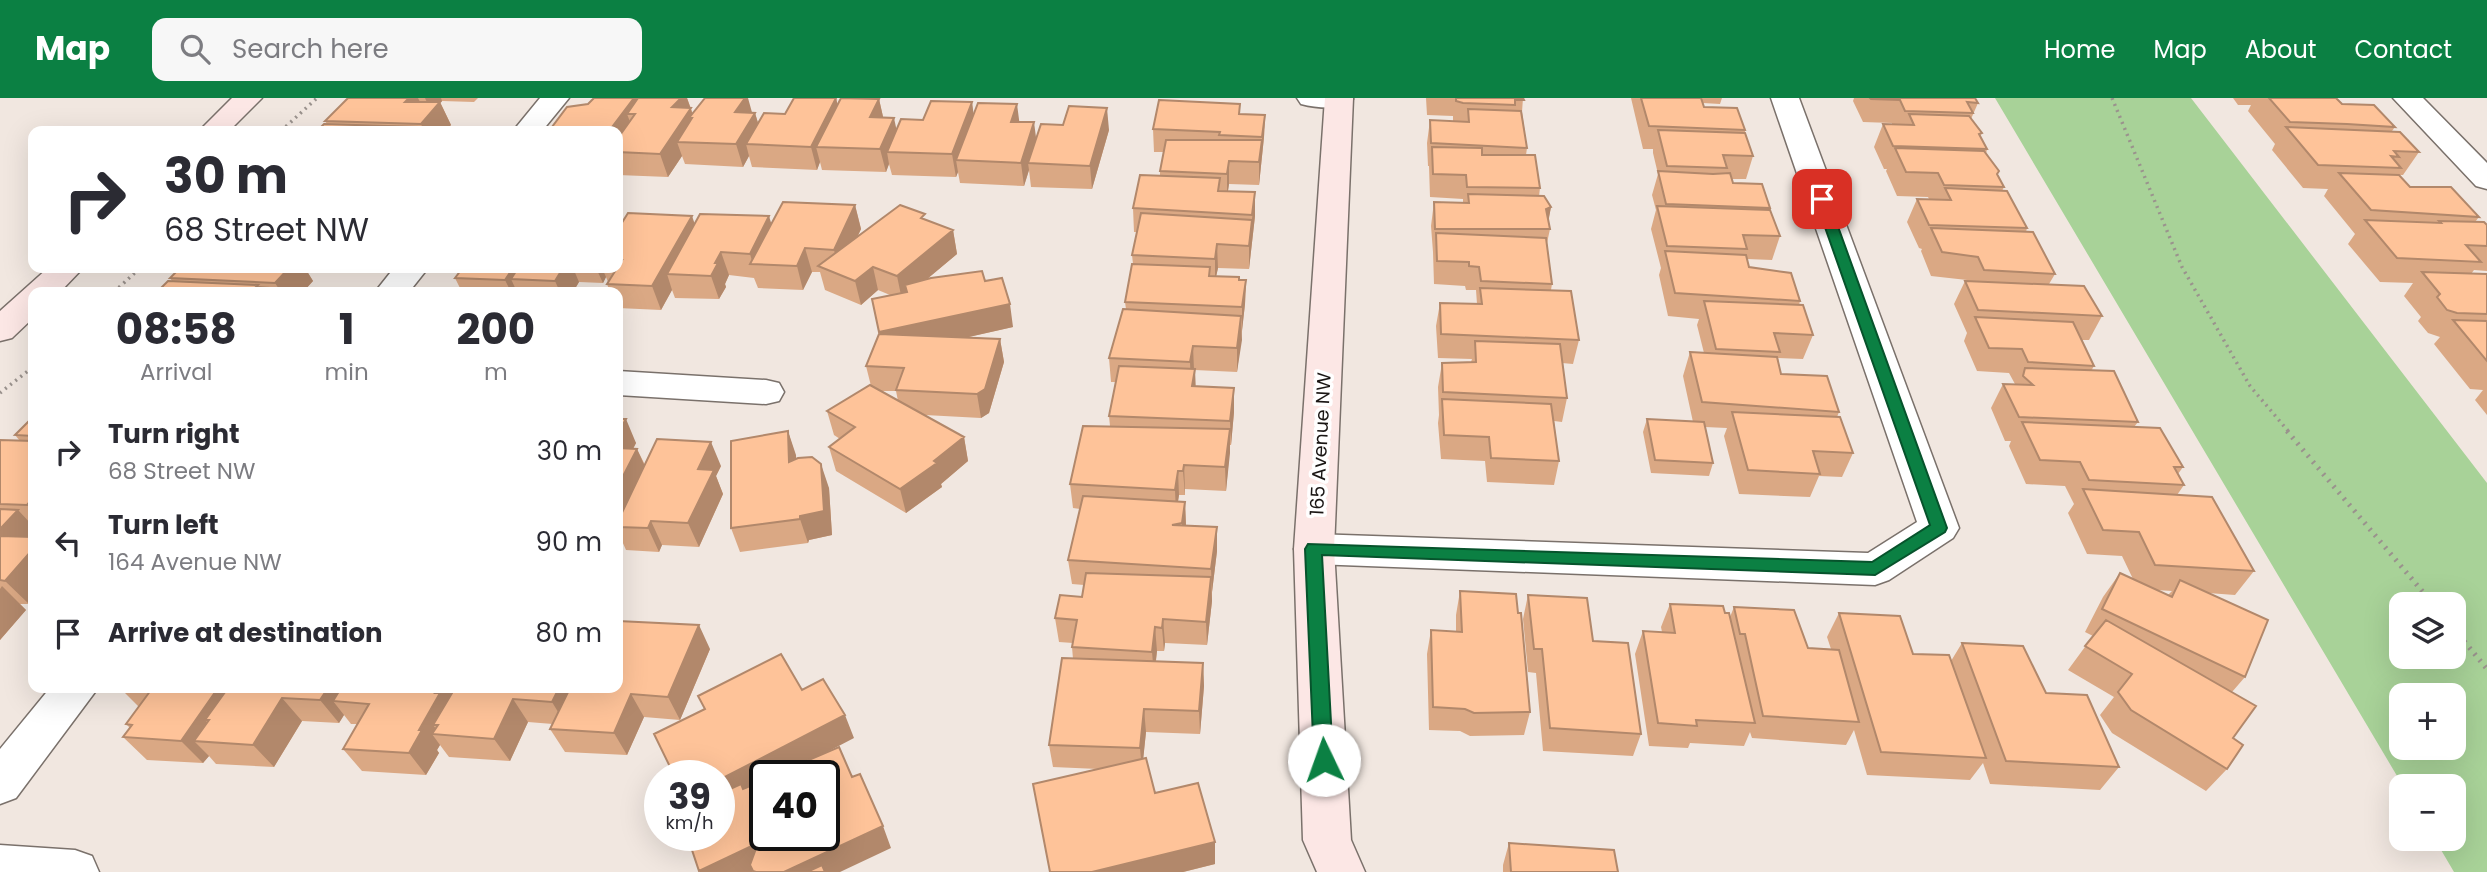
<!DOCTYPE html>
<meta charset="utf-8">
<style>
body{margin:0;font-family:Poppins,sans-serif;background:#f7f7f7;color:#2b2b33;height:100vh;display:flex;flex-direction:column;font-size:26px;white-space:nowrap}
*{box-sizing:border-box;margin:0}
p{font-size:23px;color:#7c7c81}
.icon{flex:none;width:38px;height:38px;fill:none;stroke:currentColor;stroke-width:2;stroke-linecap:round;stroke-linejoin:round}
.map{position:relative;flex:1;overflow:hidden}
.details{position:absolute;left:28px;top:189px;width:595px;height:406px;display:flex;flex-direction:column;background:#fff;border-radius:14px;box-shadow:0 7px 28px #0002}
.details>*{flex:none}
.top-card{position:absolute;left:28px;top:28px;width:595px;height:147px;border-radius:14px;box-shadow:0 7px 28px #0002;background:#fff;color:#2b2b33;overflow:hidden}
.tools{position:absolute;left:2389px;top:494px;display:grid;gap:14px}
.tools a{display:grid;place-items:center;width:77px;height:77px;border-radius:14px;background:#fff;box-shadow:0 7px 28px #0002;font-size:35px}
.speed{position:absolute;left:644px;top:662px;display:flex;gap:14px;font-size:35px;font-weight:700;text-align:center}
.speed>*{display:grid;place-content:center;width:91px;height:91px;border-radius:50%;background:#fff;box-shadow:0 7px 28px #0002;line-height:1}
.speed small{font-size:18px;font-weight:400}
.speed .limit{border:4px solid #111;border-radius:10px;background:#fff;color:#111}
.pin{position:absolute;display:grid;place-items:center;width:60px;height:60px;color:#fff;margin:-30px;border-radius:14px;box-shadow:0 4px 10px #0006}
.me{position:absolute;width:77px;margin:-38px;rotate:357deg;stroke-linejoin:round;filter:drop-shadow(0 0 5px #0008)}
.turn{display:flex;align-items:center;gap:24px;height:147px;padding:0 21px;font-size:32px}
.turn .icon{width:91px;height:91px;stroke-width:2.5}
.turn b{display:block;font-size:49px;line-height:60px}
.eta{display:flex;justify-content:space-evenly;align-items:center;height:119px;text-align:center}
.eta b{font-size:42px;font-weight:700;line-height:49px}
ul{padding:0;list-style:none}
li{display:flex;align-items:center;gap:21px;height:91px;padding:0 21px}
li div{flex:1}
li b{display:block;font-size:26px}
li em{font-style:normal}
header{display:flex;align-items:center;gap:42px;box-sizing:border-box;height:98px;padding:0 35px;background:#0b8043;color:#fff}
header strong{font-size:33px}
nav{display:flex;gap:38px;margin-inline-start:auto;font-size:24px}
.search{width:490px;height:63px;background:#f7f7f7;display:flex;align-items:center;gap:18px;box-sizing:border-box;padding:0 24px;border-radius:14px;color:#7c7c81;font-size:26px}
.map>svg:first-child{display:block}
.green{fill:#a8d298;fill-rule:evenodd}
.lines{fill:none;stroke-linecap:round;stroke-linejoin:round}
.street-casing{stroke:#7a716b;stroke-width:3}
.secondary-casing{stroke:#7a716b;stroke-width:3}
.path-far1{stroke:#9a928d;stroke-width:3.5;stroke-dasharray:2 4.5;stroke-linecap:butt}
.path{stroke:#9a928d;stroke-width:5;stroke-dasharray:2 6;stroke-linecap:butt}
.street{fill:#fff;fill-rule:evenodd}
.secondary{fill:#fce7e5;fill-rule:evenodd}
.wall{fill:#daa884;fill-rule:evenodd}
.shaded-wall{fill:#b2886b}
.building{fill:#fec399;stroke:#b2886b;stroke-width:2}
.route{fill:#0b8043;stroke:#07532c;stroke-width:2}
.labels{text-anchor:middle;stroke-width:7;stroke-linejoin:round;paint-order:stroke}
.street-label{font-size:19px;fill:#1a1614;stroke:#fff}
</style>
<header>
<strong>Map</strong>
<div class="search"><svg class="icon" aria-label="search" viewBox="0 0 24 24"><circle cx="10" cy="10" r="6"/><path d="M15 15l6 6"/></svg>Search here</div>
<nav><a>Home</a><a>Map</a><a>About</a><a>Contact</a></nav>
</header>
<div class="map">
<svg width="2487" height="774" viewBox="0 0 2487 774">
<rect width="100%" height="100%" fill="#f1e7e0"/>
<path class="green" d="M1995,0H2191L2487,385V774H2454L2434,740H2454V688H2403ZM2401,506H2454V558H2401ZM2401,597H2454V649H2401Z"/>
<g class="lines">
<defs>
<path id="street" d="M540,0H569L542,33H513Z
M1297,0H1352L1353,1L1349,7C1334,11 1316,10 1301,6Z
M1771,0H1799L1959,430L1953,440L1889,482L1875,487L1314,466L1300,462L1294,451L1300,440L1314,436L1868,455L1917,424Z
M2393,0H2423L2487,65V91L2476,88Z
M394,170H428L409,194H375Z
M618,273L766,282L779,285L784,294L779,303L766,306L618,297Z
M50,590H98L16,700L0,706V651Z
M0,747L75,752L92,758L99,774H0Z"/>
<path id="secondary" d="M232,0H262L229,33H199Z
M1325,0H1353L1334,451L1351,742L1365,774H1317L1303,742L1294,451Z
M48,170H83L60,194H33V220L12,240L0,243V213Z"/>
</defs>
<use href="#street" class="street-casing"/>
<use href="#secondary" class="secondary-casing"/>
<path class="path-far1" d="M2112,0L2182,169L2250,288L2289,334
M281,33L317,0
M114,194L140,170
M0,295L33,269"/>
<path class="path" d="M2287,333L2433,506
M2454,531L2487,571"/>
<use href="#street" class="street"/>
<use href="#secondary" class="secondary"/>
</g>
<path class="wall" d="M348,0H478L474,4L442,3L440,4L451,27L445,33H317L327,26L325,23Z
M594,0H687L693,16L755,15L758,25L836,0L838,8L879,1L883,19L897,31L972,4L973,16L1020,24L1036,41L1109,32L1092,91L1031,89L1029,72L1024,88L960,85L958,74L956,79L892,77L889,66L886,74L822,72L820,64L817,72L752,69L749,58L743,69L685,66L682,58L668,79L618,77V33L588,6Z
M1426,0H1523L1522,14L1527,50L1526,57L1540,90L1539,98L1551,109L1548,123L1550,131L1547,145L1552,186L1551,192L1579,242L1573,266L1562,265L1567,300L1562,324L1554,323L1559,363L1554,387L1487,384L1485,363L1441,361L1438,325L1439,317L1438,289L1442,265L1471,264L1472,261L1438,260L1436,228L1440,205L1477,206L1476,192H1466L1465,188L1434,186L1433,154L1431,128L1434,104L1463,105V101L1430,99L1429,68H1428L1427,45L1430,22L1453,23V18L1427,17Z
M1631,0H1722L1720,6L1703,5L1704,9L1745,32V35L1753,58L1746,81H1731L1733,85L1770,110L1769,112L1780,138L1772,162L1747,161L1749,169L1800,203L1799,207L1813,237L1803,261L1778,260L1781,276L1839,314L1837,319L1853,355L1842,379L1819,378L1810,399L1739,396L1724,338L1727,330L1705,329L1713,365L1709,378L1651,375L1643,334L1647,321L1693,324L1683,278L1690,254L1704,255L1697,227L1699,221L1668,218L1659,177L1661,170L1651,131L1656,112L1652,97L1658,76L1653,55V51H1643Z
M1854,0H1975L1978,5L1971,21L1982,35L1980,38L1987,51L1986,56L2004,89L2002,93L2027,130L2026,134L2055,176L2049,186L2102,218L2089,242H2082L2094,268L2091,273L2138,324L2134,329L2183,369L2178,376L2184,387L2177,397L2254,473L2235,497L2208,495L2245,579L2232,594L2233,640L2227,671L2206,693L2112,635L2100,617L2114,599L2068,572L2093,538L2085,534L2103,499L2120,475L2133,481L2122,458L2087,456L2068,415L2074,406L2065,388L2026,386L2009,348L2011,343H2005L1991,310L2003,286H2015L2009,275L1977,273L1964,243L1967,235L1954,206L1965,183L1967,182L1931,178L1921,153L1922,151L1919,150L1907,124L1917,101H1929L1928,99L1897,98L1886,73L1887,71H1884L1874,49L1883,26H1892V25L1863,24L1853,3ZM2156,492L2172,493L2168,497Z
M2233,0H2336L2342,6L2395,29L2392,33L2419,54L2403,77H2397L2410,89L2479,119L2475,124L2487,127V173L2474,172L2471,176H2487V317L2475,302L2483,292L2470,291L2434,246L2440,239L2428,235L2418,223L2421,219L2404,198L2413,185L2380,184L2348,146L2355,136L2324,98L2328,91L2303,90L2272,52L2275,46L2248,13L2251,7H2238Z
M1240,6V16L1265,17L1264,39L1259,87L1229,86L1228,93L1255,118L1249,171L1218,170L1216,178L1246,182L1245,206L1237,274L1195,272V289L1234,314L1231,347H1230L1226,393L1185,391V397H1179L1178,403L1185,404L1186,428L1217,429V453L1212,494V503L1207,547L1165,545L1164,553H1157L1156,563L1203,565L1204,588L1200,636L1146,634L1143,661L1155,695L1215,766L1183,774H1050L1098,671L1053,669L1049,647L1073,561L1072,549L1073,545L1059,544L1055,520L1082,499L1084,487L1072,486L1068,462L1080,411L1073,410L1070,386L1110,328L1109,318L1116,284H1111L1109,260L1126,211L1125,204L1133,166L1132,157L1137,134H1134L1133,110L1160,78V73L1164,54H1154L1153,31Z
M855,107L861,131L857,140L927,123L953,132L957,156L927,181L985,183L1013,229L968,239L1000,241L1004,264L989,315L981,320L925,317L964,339L968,363L941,386L942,389L906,415L836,373L829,349L840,341L834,337L827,313L871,288L866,268L879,236L890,197L878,192L861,207L825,192L820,174H812L803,192L758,190L754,180L729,177L725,186L726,189L719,201L675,200L672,192L661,212L618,210V194H610L607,186L608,184L606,179L603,185L579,184L573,194H462L455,180L459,174L457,172L459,170H618V121L620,127L694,126H772ZM880,293H896L898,303Z
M180,170H305L313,183L303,194H157L172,183L170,180Z
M33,319V501L29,506H20L26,512L0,542V342L20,343L15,337Z
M618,321L636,345L633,351H637L645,367L721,368L716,378L723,396L699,449L662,447L659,454L626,452L618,434Z
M788,333L796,361L829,390L832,437L809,442L808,445L740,454L731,430Z
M1460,493L1518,515L1530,614L1524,637L1470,638L1460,633L1429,632L1427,556L1431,532L1456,534V517Z
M1528,497L1641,636L1633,658L1543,653L1536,575L1528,574L1523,521Z
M1670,506L1725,515L1730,519L1734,509L1808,550L1831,551L1827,539L1839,515L1913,556L1951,563L1962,545L2046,595L2119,669L2100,692L1990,686L1983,665L1970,682L1867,677L1854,632L1846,647L1752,640L1750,634L1744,648L1690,645L1688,650L1649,648L1635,556L1643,533L1662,534L1661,529Z
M710,551L680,622L644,619L627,657L565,654L550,631L553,626L528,624L510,663L449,659L440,647L437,652L439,655L426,677L362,673L343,651L357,626H351L344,617L339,625L302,623L274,669L216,666L209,658L203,665L147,662L123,639L130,630L126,626L139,609L120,590Z
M1509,745L1618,774H1503V767Z"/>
<path class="shaded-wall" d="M409,0H418L426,16L416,26L405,4Z
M425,0H441L442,3L440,4L451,27L445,33H424L421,26L431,13Z
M634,0H642L635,16H627L634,34L618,54V33H609Z
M681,0H687L698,32L692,20H690L695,37L677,44L682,58L668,79L660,56L672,9Z
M745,0H748L753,18L755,15L762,38L746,46L749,58L743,69L736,46L735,14Z
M836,0L841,22L816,49L820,64L817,72L811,49Z
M879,1L884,23L870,19Z
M972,4L975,27L956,62L958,74L956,79L952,56Z
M1017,6L1020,29L1011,24Z
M1107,10L1109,32L1092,91L1090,68Z
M1265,17L1264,39L1259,87V64Z
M894,20L899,43L887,54L889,66L886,74L880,51Z
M1034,24L1037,47L1028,65L1029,72L1024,88L1021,65Z
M1229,63V86L1227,99V76Z
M1255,94V118L1249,171V148Z
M855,107L861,131L840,175L834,152Z
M1551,109L1547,131L1546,111Z
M692,118L700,141L667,176L672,192L661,212L652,188Z
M769,118L776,141L753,166L750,156Z
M953,132L957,156L902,202L897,178Z
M1217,146L1218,170L1215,184V161Z
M805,150L812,174L803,192L797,168Z
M721,154L729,177L725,186L726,189L719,201L711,178L715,165Z
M873,169L878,192L861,207L855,183Z
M289,170H305L313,183L303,194H281L275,185Z
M513,170H536L511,181L517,194H511L505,182Z
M563,170H573L579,184L573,194H560L555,183Z
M596,170H602L606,179L603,185Z
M1246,182L1245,206L1242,233V209Z
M1010,206L1013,229L885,258L879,234Z
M1241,218L1242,242L1237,274V250Z
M1000,241L1004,264L989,315L981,320L977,296Z
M1193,248L1194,272L1191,288L1190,264Z
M1195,271L1196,295L1192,288Z
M1234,290V314L1231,347L1230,323Z
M626,321L636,345L621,374L618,366V335Z
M1230,331V355L1226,393L1225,369Z
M788,333L796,357L797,388L789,364Z
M964,339L968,363L941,386L942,389L906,415L900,391Z
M711,344L721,368L716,378L723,396L699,449L688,425L698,371Z
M637,351L648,375L618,429V388Z
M821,366L829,390L832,437L809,442L808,445L800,421V418Z
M1184,367L1185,391V397L1183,373Z
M1178,373L1179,397L1176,416L1175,392Z
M33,400V414L27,407Z
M1185,404L1186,428L1183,449L1182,425Z
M18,412L33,428V444L0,443V431Z
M651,423L662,447L659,454L648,430Z
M1217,429V453L1212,494L1211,471Z
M33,451V501L29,506L5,483Z
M1211,479L1212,503L1207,547L1206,524Z
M2,488L26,512L0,542V491Z
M1163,521L1165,545L1164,553L1162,530Z
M699,527L710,551L680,622L668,599Z
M1155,529L1157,553L1154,577L1152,554Z
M1203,565L1204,588L1200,636L1199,613Z
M218,590H255L209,622H205L222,639L194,643L209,658L203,665L181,643Z
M328,590H361L333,603L344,617L339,625L320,602Z
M438,590H467L438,627H433L441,637L432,636L440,647L437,652L439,655L426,677L409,655Z
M559,590H584L566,627L552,604Z
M631,596L644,619L627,657L614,635Z
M282,600L302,623L274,669L253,647Z
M513,601L528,624L510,663L494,641Z
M1144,611L1146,634L1142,673L1140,650Z
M845,617L854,640L783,677H765V687L719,710V682Z
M883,728L891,750L840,774H784Z
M1215,744V766L1183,774H1092Z
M758,745L750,767L753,774H700L699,773Z"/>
<path class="building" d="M348,0H409L405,4H440L421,26L325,23Z
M594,0H634L609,33H549L567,9L588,6Z
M638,0H681L672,9L691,10L660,56L618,54V40L635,16H627Z
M705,0H745L735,14L755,15L736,46L677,44L692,20H689Z
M794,0H836L811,49L746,46L764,15L785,16Z
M841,0L879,1L870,19L894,20L880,51L816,49Z
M1456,0H1523L1524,2H1515V7L1463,5L1456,3Z
M1641,0H1701L1704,9L1737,10L1745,32L1649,28Z
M1870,0H1975L1978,5L1967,4L1973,15L1905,13L1900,2L1871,1Z
M2269,0H2336L2342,6L2374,7L2395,29L2347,26L2290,24Z
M1159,2L1240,6L1239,16L1265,17L1262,39L1219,37L1220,34L1153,31Z
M931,3L972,4L952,56L887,54L901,21L923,22Z
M978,5L1017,6L1011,24H1034L1021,65L956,62Z
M1069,8L1107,10L1090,68L1028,65L1041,26L1063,27Z
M1468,11L1521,13L1527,50L1431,45L1430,22L1469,24Z
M1909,16L1969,18L1982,35L1979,36L1987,51L1893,48L1883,26L1914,27Z
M324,26L417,29L413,33H317Z
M2286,29L2400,34L2419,54L2394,53L2399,59L2391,58L2401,70L2318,67Z
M1658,32L1745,35L1753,58L1723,57L1727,70L1667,68Z
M1166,42H1262L1259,64L1229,63L1227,76L1160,73Z
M1432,49L1482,50V57H1535L1540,90L1467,89L1466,77L1433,76Z
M1895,50L1984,53L1999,73L1997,76L2004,89L1944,87L1938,75L1906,74Z
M1658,73L1713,76L1730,75L1733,85L1762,86L1770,110L1666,106Z
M2339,75L2399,77L2410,89H2451L2479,119L2371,112Z
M1140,77L1220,80L1218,93L1255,94L1252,117L1133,110Z
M1945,90L2007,93L2027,130L1929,127L1917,101L1951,102Z
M1468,96L1544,98L1551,109L1546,111L1550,131H1435L1434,104L1469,105Z
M783,104L855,107L834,152L805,150L797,168L750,166Z
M900,107L925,116L921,120L953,132L897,178L873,169L855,183L818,168Z
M1657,108L1770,112L1780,138L1743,137L1747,151L1667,148Z
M628,115L692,118L652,188L607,186L622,162H618V131Z
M1141,115L1252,122L1249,148L1217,146L1215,161L1132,157Z
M700,116L769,118L750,156L721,154L715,165H718L711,178L667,176Z
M2365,122L2441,125L2439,123L2484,124L2487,127V148L2466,147L2481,164L2397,160Z
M1931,130L2033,134L2055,176L1984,172L1978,159L1942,154Z
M1436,135L1546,140L1552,186L1481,183L1479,169L1469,168V164L1437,163Z
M1665,153L1746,157L1749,169L1791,175L1800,203L1675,195Z
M1132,166L1210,169L1209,178L1239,179V182H1246L1242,209L1125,204Z
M180,170H289L275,185L170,180Z
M459,170H513L505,182L455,180L461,172H457Z
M518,170H563L555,183L511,181Z
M982,173L985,183L1002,180L1010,206L879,234L872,201L907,194L905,187L931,180Z
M2422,174L2487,176V216L2457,215L2447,212L2437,199L2440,196Z
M168,183L258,187L256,189L271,190L267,194H157Z
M1965,183L2084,188L2102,218L1978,212Z
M1480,190L1571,193L1579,242L1441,236L1440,205L1482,206Z
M1704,203L1803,207L1813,237L1774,235L1780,254L1716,251Z
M1123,211L1241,218L1237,250L1193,248L1190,264L1109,260Z
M1975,219L2073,224L2094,268L2028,264L2022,251L1989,250Z
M2453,222L2487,223V263Z
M879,236L1000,241L985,291L977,296L896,292L904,270L866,268Z
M1475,243L1560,246L1567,300L1443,294L1442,265L1476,264Z
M1690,254L1777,259L1781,276L1827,278L1839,314L1702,304Z
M1119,268L1195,271L1192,288L1234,290L1230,323L1109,318Z
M2025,270L2114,273L2138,324L2019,319L2003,286L2033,287L2023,278Z
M870,287L964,339L934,363L937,365L900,391L829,349L855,329L827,313Z
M1442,301L1551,306L1559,363L1491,360L1489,339L1444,337Z
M1732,314L1840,319L1853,355L1813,353L1820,376L1748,372Z
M33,319V338L15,337Z
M618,321H626L618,335Z
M1647,321L1704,324L1713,365L1655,362Z
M2022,324L2160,330L2183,369H2174L2184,387L2089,382L2080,364L2040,362Z
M1083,328L1230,331L1225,369L1184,367L1183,373H1178L1175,392L1070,386Z
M788,333L789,364L798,360L812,359L821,366L824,413L800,418V421L731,430V343Z
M657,341L711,344L698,371L714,372L688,425L651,423L648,430L618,429V423Z
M0,342L33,343V400L27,407L0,406Z
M618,350L637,351L618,388Z
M2083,391L2212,399L2254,473L2155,467L2139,434L2103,432Z
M1083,398L1185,404L1182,425L1172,427L1217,429L1211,471L1068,462Z
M0,411L18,412L0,431Z
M0,438L33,439V451L5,483L0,482Z
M1086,475L1211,479L1206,524L1163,521L1162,530L1155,529L1152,554L1072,549L1077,522L1055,520L1060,497L1082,499Z
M2120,475L2172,499L2180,482L2268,522L2245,579L2102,511Z
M1460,493L1516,496L1518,515H1521L1530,614L1474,615L1465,611L1433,609L1431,532L1462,534Z
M1528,497L1587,500L1593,543L1628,545L1641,636L1550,630L1542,551H1534Z
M1670,506L1723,508L1725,515H1729L1755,625L1696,622L1697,628L1658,625L1643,533L1675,535Z
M1734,509L1794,512L1808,550L1839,552L1859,624L1763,618L1745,536H1740Z
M1839,515L1900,518L1913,556L1949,557L1986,660L1881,654Z
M2106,522L2256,608L2233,640L2243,647L2227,671L2131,612L2118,594L2132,576L2085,548Z
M618,523L699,527L668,599L631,596L614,635L550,631L570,590H618Z
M1962,545L2023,548L2046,595L2087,597L2119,669L2006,663Z
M781,556L802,592L823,581L845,617L719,682V677H674L654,636L705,611L698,598Z
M1062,560L1203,565L1199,613L1144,611L1140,650L1049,647Z
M120,590H218L181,643L123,639L132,627L126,626L151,592Z
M228,590H328L320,602L282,600L253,647L194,643L209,622H205Z
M341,590H438L435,595H440L419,632H422L409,655L343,651L369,606L333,603Z
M455,590H559L552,604L513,601L494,641L432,636L438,627H433Z
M839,649L852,679L860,676L883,728L784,774H756L753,773L750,767L758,745L699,773L687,737H719V696L741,686L743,691L765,682V737H824V677H774Z
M1146,660L1155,695L1198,685L1215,744L1092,774H1050L1033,686Z
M1509,745L1614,752L1618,774H1511Z
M822,767L825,774H807Z"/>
<path class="route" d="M1822,97L1828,101L1947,430L1945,434L1875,477L1322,457L1333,662L1330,668H1317L1314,662L1305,451L1308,446L1872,464L1930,427L1815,101Z"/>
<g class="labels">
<g class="street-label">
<text transform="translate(1320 346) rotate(-87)" y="7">165 Avenue NW</text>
</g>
</g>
</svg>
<div class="tools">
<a><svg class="icon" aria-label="layers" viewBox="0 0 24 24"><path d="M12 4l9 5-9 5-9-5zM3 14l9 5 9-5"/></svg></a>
<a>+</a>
<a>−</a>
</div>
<div class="speed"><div>39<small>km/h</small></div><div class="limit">40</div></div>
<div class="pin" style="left:1822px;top:101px;background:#d93025"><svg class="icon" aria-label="arrive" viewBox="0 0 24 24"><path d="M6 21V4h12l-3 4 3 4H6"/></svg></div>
<svg class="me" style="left:1324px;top:662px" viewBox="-20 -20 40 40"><circle r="19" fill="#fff"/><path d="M0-13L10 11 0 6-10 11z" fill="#0b8043"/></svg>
<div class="top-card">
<div class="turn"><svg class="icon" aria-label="right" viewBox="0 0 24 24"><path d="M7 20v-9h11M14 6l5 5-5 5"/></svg><div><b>30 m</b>68 Street NW</div></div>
</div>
<section class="details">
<div class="eta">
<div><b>08:58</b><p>Arrival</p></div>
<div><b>1</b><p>min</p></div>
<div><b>200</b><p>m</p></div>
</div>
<ul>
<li><svg class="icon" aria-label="right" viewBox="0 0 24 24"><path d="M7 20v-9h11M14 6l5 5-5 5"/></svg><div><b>Turn right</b><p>68 Street NW</p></div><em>30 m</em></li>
<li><svg class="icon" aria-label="left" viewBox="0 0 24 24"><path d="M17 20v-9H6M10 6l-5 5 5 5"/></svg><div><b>Turn left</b><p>164 Avenue NW</p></div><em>90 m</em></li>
<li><svg class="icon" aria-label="arrive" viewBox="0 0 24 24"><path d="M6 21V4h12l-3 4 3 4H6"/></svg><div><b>Arrive at destination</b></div><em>80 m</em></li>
</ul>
</section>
</div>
